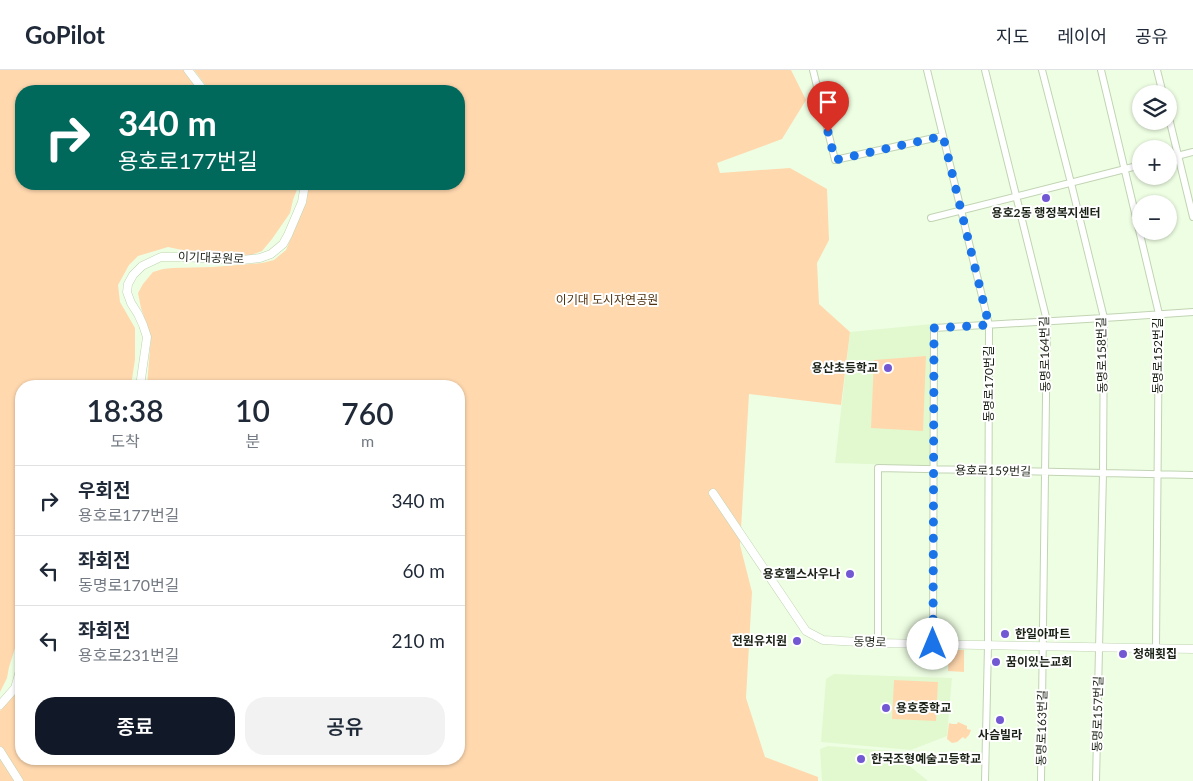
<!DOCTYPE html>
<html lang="ko">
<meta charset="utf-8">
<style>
body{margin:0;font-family:Lato,"Noto Sans KR",sans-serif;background:#f2f2f3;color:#1f2937;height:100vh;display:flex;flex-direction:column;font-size:19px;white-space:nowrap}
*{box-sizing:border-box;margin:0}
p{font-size:16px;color:#747a83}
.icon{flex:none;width:28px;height:28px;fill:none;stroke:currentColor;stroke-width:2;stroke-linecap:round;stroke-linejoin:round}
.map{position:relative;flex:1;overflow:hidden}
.sheet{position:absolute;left:15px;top:310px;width:450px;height:385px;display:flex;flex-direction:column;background:#fff;border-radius:20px;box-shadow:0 1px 4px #0004}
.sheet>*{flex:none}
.banner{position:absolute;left:15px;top:15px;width:450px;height:105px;border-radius:20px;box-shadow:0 1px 4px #0004;background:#00695c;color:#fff;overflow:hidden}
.buttons{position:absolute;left:1132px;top:15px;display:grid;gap:10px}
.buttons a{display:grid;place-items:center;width:45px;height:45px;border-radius:50%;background:#fff;box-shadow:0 1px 4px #0004;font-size:25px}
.pin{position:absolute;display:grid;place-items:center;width:42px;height:42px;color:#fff;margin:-51px -21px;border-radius:50% 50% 50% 0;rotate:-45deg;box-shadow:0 0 5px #0007}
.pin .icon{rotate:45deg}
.me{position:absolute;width:55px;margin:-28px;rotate:0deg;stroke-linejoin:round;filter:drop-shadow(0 0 4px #0008)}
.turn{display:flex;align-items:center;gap:18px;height:105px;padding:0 20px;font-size:22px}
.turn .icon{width:65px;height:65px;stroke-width:2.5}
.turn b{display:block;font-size:35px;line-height:42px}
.eta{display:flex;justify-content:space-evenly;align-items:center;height:85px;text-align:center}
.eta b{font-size:30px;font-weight:600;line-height:35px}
.primary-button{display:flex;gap:10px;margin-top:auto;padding:10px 20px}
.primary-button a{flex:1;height:58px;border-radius:20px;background:#111827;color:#fff;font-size:20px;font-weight:600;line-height:58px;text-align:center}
.primary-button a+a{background:#f2f2f3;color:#1f2937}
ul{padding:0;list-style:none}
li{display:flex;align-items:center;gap:15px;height:70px;padding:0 20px;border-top:1px solid #e0e1e3}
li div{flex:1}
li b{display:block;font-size:19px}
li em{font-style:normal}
header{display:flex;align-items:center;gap:30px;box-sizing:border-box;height:70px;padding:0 25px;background:#fff;border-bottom:1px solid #e0e1e3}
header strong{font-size:24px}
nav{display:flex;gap:28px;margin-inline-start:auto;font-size:18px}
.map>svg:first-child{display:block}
.built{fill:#e2f9d0}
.green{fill:#ffd8ae}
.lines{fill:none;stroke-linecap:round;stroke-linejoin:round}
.minor-casing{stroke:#c1d4b3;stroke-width:8}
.tertiary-casing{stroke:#c1d4b3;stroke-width:9}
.minor{stroke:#fff;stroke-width:6}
.tertiary{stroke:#fff;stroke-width:8}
.route{stroke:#1a73e8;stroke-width:9;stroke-dasharray:0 16.2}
.poi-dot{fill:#7258d2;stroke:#fff;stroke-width:2}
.labels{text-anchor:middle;stroke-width:4;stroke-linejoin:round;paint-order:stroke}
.poi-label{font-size:12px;font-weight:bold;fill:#1b2216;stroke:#fff;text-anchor:start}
.street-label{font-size:12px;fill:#1b2216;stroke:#fff}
.park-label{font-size:12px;fill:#4f3310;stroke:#fff}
</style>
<header>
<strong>GoPilot</strong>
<nav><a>지도</a><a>레이어</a><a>공유</a></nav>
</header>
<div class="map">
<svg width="1193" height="711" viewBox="0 0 1193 711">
<rect width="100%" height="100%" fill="#eefee3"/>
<path class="built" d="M932,254L931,396L835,393L850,262Z
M834,604L952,608L947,666L911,680L821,672L826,609Z
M828,676L891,681L928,711H822L820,679Z"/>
<path class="green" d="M0,0H185L199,21H21V114H299L293,130L290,143L272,169L262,181L251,185L201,184L168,177L138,186L129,195L118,215L120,232L135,258V289L131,316H21V554L19,556L17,572L9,597L7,608L0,622Z
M194,0H791L806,30L782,69L717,93L720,103L790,98L827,119L829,170L817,193L819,234L850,262L841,335L749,324L740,475L752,522L746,628L765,687L818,707V711H23L0,676V641L20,615L21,609V689H459V316H147L151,267L141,238L138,223L143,214L153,202L163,199L173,198L213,197L262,193L274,190L286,180L299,149L309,114H459V21H210Z
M926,286L923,361L871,358L874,290Z
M949,580H964V602L948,601Z
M894,610L938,612L936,651L892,649Z
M958,652L967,656V659L971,660L969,665L965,669L963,667L957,672L952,673L947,669L949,653L952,654H957Z
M0,687L15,711H0Z"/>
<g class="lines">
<defs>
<path id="minor" d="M813,0L835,90L943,66
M927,0L989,255L988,575L985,711
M985,0L1047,251L1041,711
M1042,0L1071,113L1104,248L1103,403L1096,711
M1101,0L1159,244L1156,578
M1157,0L1163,24
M1169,48L1193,147
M1169,88L1193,82
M931,148L1141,95
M878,573V398L1193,405
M933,574L934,258L1120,247L1193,242"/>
<path id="tertiary" d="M188,0L204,21
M140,316L147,267L143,255L138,244L131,233L127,222L128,214L133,205L142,196L161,187H181L242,190L260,188L271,184L283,174L288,165L302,132L305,114
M713,423L806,561L823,570L878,573L1193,579
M0,635L15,618L21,597
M0,681L19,711"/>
</defs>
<use href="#minor" class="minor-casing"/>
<use href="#tertiary" class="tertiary-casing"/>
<use href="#minor" class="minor"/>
<use href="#tertiary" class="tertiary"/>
</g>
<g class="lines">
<path class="route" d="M828,62L835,90L943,66L989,255L934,258L933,574"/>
</g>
<g class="poi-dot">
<circle cx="1046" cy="128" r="5"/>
<circle cx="888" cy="298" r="5"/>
<circle cx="850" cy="504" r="5"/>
<circle cx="1005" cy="564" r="5"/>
<circle cx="797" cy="571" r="5"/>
<circle cx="1123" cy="584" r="5"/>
<circle cx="996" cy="592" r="5"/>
<circle cx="886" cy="638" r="5"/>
<circle cx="1000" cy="650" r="5"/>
<circle cx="861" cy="689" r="5"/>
</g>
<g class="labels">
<g class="poi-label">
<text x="1046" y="147" text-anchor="middle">용호2동 행정복지센터</text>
<text x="878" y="302" text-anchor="end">용산초등학교</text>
<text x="840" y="508" text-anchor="end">용호헬스사우나</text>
<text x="1015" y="568">한일아파트</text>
<text x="787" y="575" text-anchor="end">전원유치원</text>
<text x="1133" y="588">청해횟집</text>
<text x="1006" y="596">꿈이있는교회</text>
<text x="896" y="642">용호중학교</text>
<text x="1000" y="669" text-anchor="middle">사슴빌라</text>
<text x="871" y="693">한국조형예술고등학교</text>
</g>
<g class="street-label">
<text transform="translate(211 188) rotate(2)" y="4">이기대공원로</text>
<text transform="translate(1045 284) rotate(-91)" y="4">동명로164번길</text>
<text transform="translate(1102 285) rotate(-91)" y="4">동명로158번길</text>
<text transform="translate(1158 286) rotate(-90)" y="4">동명로152번길</text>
<text transform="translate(989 314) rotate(-90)" y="4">동명로170번길</text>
<text transform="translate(993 401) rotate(1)" y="4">용호로159번길</text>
<text transform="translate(870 572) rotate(2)" y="4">동명로</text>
<text transform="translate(1098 644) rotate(-89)" y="4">동명로157번길</text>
<text transform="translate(1042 658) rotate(-89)" y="4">동명로163번길</text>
</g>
<g class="park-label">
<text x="607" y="234">이기대 도시자연공원</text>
</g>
</g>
</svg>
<div class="buttons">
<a><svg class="icon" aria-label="layers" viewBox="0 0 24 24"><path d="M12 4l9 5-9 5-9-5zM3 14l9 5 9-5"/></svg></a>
<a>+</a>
<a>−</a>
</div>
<div class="pin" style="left:828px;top:62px;background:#d93025"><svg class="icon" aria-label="arrive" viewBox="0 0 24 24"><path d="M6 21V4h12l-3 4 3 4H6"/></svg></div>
<svg class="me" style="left:933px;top:574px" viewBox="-20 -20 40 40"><circle r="19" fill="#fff"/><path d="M0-13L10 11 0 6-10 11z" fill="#1a73e8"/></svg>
<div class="banner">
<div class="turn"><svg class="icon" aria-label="right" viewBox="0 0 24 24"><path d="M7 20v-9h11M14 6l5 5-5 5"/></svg><div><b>340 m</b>용호로177번길</div></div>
</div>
<section class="sheet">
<div class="eta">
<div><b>18:38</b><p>도착</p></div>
<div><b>10</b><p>분</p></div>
<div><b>760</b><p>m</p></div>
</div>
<ul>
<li><svg class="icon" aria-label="right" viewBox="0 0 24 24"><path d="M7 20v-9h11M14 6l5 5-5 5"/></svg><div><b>우회전</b><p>용호로177번길</p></div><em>340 m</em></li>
<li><svg class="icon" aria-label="left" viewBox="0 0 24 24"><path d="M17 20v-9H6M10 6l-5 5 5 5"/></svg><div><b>좌회전</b><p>동명로170번길</p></div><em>60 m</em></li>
<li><svg class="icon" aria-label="left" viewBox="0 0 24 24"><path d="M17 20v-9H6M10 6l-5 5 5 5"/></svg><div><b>좌회전</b><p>용호로231번길</p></div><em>210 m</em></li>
</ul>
<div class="primary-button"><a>종료</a><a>공유</a></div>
</section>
</div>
